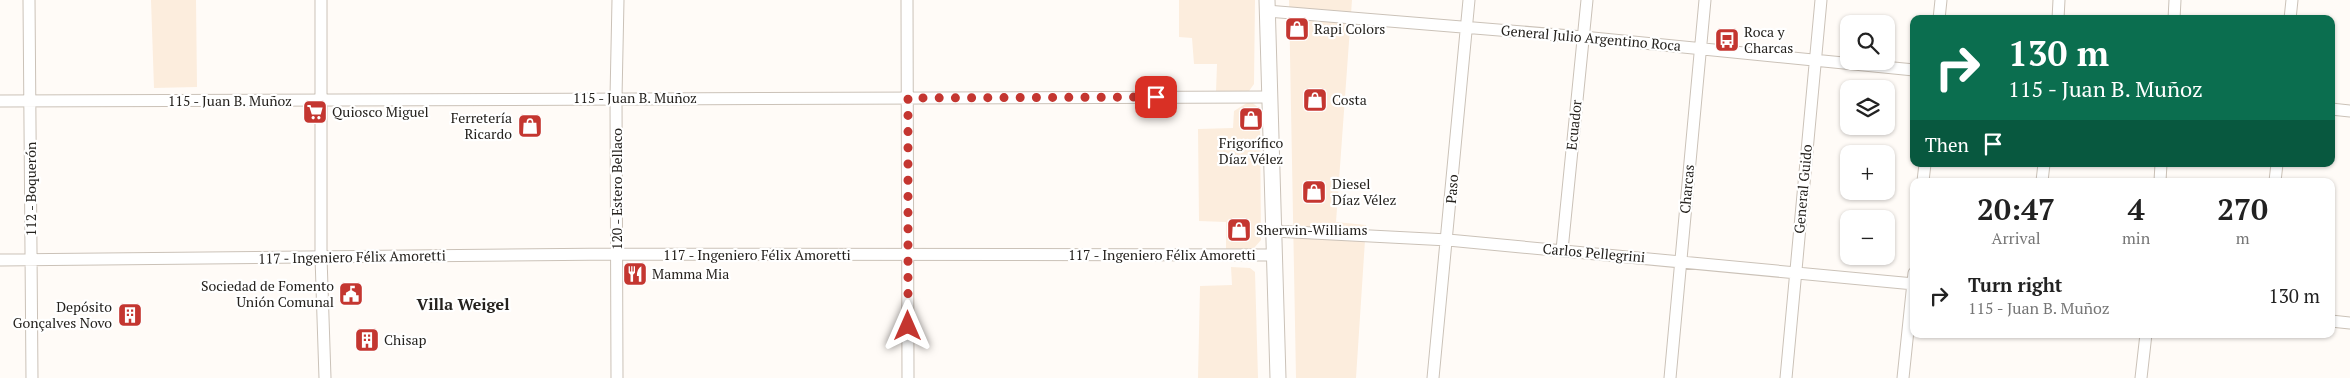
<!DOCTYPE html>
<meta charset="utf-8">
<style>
body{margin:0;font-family:"PT Serif",serif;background:#f6f6f6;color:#222;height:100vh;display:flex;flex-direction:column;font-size:19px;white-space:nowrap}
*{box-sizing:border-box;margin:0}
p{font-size:16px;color:#767676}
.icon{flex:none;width:28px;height:28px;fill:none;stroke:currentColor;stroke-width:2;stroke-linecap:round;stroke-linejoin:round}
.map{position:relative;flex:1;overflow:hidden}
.panel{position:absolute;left:1910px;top:178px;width:425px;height:160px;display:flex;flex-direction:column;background:#fff;border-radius:10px;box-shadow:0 1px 4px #0004}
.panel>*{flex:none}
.top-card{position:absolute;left:1910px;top:15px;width:425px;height:152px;border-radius:10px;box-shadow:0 1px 4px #0004;background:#0b6e4f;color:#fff;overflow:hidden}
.controls{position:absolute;left:1840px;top:15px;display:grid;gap:10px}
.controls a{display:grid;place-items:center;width:55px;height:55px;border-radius:10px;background:#fff;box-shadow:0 1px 4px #0004;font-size:25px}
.pin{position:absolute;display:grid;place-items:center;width:42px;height:42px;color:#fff;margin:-21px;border-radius:10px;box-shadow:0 2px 8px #0006}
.me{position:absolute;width:55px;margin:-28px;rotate:0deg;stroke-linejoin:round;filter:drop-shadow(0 0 4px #0008)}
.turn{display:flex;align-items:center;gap:18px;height:105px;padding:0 15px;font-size:22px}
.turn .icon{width:65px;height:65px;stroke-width:2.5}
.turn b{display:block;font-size:35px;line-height:42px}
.then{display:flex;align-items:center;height:48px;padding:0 15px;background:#0003;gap:10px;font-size:19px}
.eta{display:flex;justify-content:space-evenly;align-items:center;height:85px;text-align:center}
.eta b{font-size:30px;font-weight:700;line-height:35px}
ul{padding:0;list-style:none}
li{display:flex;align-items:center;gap:15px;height:65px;padding:0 15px}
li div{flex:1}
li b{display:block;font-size:19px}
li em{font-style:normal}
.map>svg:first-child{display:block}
.built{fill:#fceddd}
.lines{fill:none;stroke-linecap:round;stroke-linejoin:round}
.street-casing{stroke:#cbc2b8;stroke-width:13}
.secondary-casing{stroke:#cbc2b8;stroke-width:17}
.street{stroke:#fff;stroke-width:11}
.secondary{stroke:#fff;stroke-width:15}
.route{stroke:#c43630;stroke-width:9;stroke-dasharray:0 16.2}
.labels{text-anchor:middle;stroke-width:4.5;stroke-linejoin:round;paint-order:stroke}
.poi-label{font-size:14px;fill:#25221e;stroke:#fff;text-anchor:start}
.street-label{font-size:14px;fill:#25221e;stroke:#fff}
.quarter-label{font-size:16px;font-weight:bold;fill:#25221e;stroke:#fff}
</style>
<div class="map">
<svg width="2350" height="378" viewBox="0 0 2350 378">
<rect width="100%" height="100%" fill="#fffbf7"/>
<path class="built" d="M151,0H196L197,87L154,88Z
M1179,0H1255L1254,84L1249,91L1216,92L1217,64H1194L1192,38L1179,37Z
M1289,0H1352L1336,222L1366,225L1356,378H1296Z
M1250,101L1259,108L1260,113L1261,240L1254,248L1247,251L1226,250V222L1199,221L1198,129L1233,128L1234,111Z
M1231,267L1250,268L1255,272L1258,378H1198L1200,286L1232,285Z"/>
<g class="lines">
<defs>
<path id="street" d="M29,0L32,378
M321,0V257L325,378
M907,0L908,378
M1267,11L1583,37L1914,70
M1939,19L1941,0
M2058,19L2059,0
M2174,19L2175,0
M2290,19L2292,0
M0,101L1270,97
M2331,109L2350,111
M1923,181L1925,164
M2042,181L2044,164
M2160,181L2161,164
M2275,181L2277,164
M1274,231L1448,240L1914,284
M1562,250L1587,0
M0,260L617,254L1274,255
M2331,321L2350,323
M617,378L616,97L618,0
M1433,378L1469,0
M1670,378L1705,0
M1786,378L1821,0
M1903,378L1914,273
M2141,378L2146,334"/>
<path id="secondary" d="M1267,0L1278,378"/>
</defs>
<use href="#street" class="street-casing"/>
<use href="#secondary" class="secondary-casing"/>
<use href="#street" class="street"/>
<use href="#secondary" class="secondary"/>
</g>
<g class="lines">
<path class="route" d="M908,326V98L1156,97"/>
</g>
<defs>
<symbol id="shop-square" viewBox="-11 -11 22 22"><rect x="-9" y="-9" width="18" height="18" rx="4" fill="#c43630" stroke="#fff"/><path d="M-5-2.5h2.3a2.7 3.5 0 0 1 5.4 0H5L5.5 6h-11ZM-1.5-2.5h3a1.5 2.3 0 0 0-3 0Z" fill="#fff"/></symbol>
<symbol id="bus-square" viewBox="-11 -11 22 22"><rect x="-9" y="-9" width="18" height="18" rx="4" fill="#c43630" stroke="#fff"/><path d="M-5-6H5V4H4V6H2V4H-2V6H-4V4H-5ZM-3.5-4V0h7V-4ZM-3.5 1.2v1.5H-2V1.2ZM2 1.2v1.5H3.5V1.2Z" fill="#fff"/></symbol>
<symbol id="supermarket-square" viewBox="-11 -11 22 22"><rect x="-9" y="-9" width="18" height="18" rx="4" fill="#c43630" stroke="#fff"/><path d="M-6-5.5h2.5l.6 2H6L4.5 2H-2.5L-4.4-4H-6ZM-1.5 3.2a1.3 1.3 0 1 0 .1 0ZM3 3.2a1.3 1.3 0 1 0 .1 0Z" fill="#fff"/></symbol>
<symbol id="restaurant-square" viewBox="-11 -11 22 22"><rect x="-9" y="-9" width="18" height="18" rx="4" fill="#c43630" stroke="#fff"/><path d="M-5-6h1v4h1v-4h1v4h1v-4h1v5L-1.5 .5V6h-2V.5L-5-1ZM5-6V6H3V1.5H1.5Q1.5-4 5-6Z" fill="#fff"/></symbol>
<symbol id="civic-square" viewBox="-11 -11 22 22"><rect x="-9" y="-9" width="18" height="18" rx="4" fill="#c43630" stroke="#fff"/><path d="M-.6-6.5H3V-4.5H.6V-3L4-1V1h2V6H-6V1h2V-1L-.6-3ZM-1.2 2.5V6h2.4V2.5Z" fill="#fff"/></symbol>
<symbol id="building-square" viewBox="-11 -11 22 22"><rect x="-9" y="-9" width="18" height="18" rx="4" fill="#c43630" stroke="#fff"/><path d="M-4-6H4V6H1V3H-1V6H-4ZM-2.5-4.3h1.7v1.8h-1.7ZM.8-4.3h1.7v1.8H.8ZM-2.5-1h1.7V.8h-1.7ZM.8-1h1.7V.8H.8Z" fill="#fff"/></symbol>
</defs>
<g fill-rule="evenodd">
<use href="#shop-square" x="1283" y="15" width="28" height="28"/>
<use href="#bus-square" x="1713" y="26" width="28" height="28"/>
<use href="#shop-square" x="1301" y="86" width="28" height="28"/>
<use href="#supermarket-square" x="301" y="98" width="28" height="28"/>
<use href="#shop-square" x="1237" y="105" width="28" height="28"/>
<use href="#shop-square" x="516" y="112" width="28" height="28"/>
<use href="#shop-square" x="1300" y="178" width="28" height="28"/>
<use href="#shop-square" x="1225" y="216" width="28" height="28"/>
<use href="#restaurant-square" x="621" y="260" width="28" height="28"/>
<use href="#civic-square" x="337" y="280" width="28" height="28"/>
<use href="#building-square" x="116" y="301" width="28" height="28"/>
<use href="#building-square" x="353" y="326" width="28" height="28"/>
</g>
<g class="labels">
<g class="poi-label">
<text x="1314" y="34">Rapi Colors</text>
<text x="1744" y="37">Roca y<tspan x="1744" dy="16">Charcas</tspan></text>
<text x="1332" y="105">Costa</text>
<text x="332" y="117">Quiosco Miguel</text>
<text x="512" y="123" text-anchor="end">Ferretería<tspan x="512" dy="16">Ricardo</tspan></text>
<text x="1251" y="148" text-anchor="middle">Frigorífico<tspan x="1251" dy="16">Díaz Vélez</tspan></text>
<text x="1332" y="189">Diesel<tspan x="1332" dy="16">Díaz Vélez</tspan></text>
<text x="1256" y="235">Sherwin-Williams</text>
<text x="652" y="279">Mamma Mia</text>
<text x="334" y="291" text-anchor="end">Sociedad de Fomento<tspan x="334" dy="16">Unión Comunal</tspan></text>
<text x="112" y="312" text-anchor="end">Depósito<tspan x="112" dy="16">Gonçalves Novo</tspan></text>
<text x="384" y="345">Chisap</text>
</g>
<g class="street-label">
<text transform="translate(1591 38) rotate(5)" y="5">General Julio Argentino Roca</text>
<text x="635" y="103">115 - Juan B. Muñoz</text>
<text x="230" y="106">115 - Juan B. Muñoz</text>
<text transform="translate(1574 125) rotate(-84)" y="5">Ecuador</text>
<text transform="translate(31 189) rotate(-90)" y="5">112 - Boquerón</text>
<text transform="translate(617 189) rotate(-90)" y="5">120 - Estero Bellaco</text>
<text transform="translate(1452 189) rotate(-85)" y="5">Paso</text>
<text transform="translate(1687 189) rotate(-85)" y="5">Charcas</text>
<text transform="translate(1803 189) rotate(-85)" y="5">General Guido</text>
<text transform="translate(1594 253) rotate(5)" y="5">Carlos Pellegrini</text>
<text x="757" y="260">117 - Ingeniero Félix Amoretti</text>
<text x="1162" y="260">117 - Ingeniero Félix Amoretti</text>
<text transform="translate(352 257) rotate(-1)" y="5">117 - Ingeniero Félix Amoretti</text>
</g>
<g class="quarter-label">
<text x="463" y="310">Villa Weigel</text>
</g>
</g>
</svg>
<div class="controls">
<a><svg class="icon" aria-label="search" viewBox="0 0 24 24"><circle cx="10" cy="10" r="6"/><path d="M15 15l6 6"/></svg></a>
<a><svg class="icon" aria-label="layers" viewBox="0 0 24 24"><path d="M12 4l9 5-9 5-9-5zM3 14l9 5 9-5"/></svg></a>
<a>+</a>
<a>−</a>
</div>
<div class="pin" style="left:1156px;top:97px;background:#d93025"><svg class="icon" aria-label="arrive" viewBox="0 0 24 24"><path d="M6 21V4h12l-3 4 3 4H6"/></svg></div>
<svg class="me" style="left:908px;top:326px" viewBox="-20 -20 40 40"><path d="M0-17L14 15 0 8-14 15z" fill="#c43630" stroke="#fff" stroke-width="4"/></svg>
<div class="top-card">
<div class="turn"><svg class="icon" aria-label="right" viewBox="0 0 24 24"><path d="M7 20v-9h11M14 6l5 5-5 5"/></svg><div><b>130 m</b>115 - Juan B. Muñoz</div></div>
<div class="then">Then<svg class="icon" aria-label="arrive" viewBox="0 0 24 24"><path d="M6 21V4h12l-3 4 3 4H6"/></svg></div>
</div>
<section class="panel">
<div class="eta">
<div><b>20:47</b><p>Arrival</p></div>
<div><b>4</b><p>min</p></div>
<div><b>270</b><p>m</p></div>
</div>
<ul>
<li><svg class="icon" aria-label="right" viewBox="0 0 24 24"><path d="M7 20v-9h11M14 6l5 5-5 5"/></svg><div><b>Turn right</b><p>115 - Juan B. Muñoz</p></div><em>130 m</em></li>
</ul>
</section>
</div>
